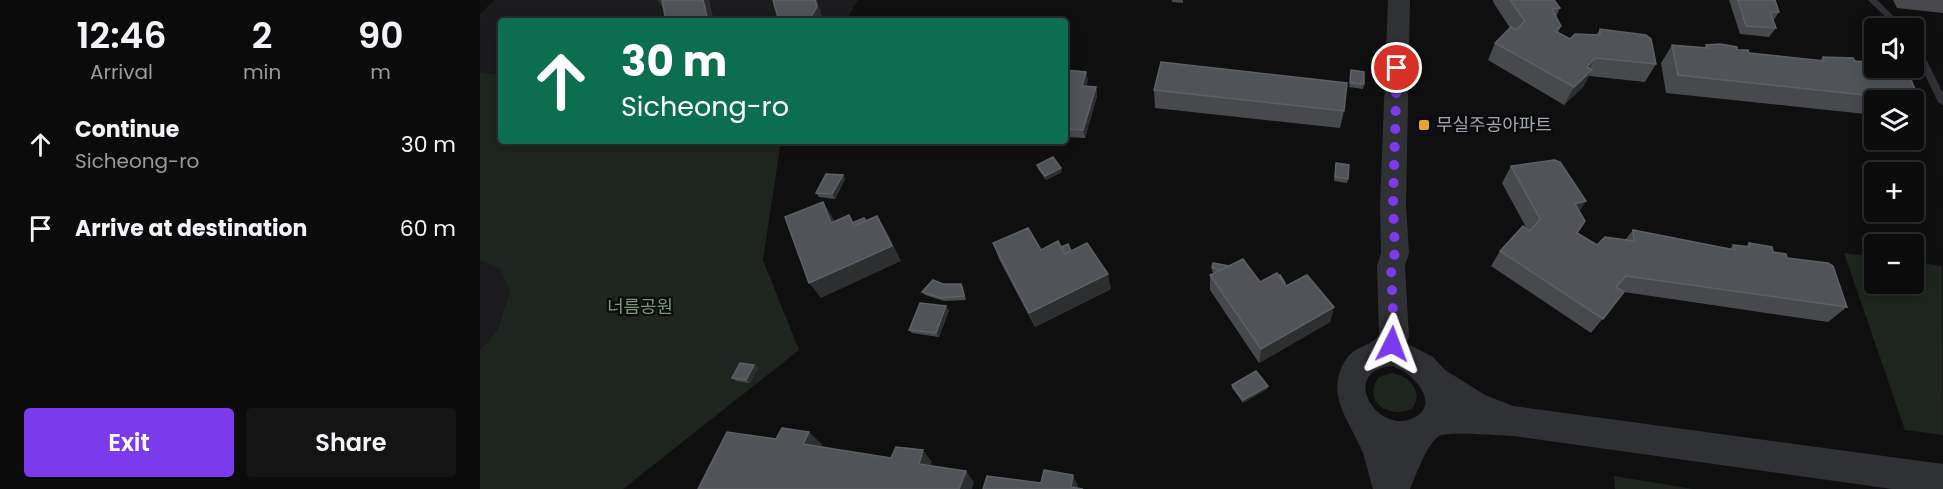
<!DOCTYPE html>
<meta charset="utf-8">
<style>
body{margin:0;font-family:Poppins,"Noto Sans KR",sans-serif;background:#141415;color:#f1f3f6;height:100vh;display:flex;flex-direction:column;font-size:22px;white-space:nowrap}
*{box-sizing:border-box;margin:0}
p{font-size:20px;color:#9a9b9d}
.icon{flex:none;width:33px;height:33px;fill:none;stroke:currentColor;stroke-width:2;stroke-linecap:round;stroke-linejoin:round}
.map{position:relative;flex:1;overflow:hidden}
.side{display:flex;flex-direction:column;background:#0b0b0c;width:480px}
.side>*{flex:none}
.guide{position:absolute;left:18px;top:18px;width:570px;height:126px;border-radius:6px;box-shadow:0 3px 15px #0003,0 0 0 2px #2b2b2d;background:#0b6e4f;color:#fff;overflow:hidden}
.tools{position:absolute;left:1384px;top:18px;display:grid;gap:12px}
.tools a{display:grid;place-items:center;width:60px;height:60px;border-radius:6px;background:#0b0b0c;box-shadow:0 3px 15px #0003,0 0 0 2px #2b2b2d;font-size:30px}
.pin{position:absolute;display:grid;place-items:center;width:51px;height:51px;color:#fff;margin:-26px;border:3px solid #fff;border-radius:50%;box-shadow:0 2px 6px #0007}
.me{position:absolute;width:66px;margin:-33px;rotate:3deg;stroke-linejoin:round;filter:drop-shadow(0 0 4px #0008)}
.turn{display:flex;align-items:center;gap:21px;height:126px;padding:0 24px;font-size:27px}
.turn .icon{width:78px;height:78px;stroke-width:2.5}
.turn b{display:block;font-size:42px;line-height:51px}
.eta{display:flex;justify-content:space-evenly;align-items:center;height:102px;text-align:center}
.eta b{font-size:36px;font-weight:600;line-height:42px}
.action{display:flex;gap:12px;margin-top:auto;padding:12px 24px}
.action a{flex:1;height:69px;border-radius:6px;background:#7c3aed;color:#fff;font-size:24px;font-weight:600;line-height:69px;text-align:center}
.action a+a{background:#141415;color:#f1f3f6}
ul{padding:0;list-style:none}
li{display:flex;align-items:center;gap:18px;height:84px;padding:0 24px}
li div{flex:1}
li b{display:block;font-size:22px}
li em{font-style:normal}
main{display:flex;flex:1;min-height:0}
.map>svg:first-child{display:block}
.built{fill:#1b1b1d}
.green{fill:#1e241e}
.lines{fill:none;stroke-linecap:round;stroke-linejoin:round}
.service{fill:#303135;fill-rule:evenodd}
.tertiary{fill:#303135;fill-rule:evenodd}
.wall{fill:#47494d}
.shaded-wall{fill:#2c2e30}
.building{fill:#505358;stroke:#5d6066;stroke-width:1.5}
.route{stroke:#7c3aed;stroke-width:10;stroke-dasharray:0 18}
.poi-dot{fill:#e4a433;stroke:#0a0a0b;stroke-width:2}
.labels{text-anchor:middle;stroke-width:4.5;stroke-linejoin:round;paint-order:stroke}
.poi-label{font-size:18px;fill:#a1a6b0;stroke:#0a0a0b;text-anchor:start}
.park-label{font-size:18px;fill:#799a7a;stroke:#0a0a0b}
</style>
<main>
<section class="side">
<div class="eta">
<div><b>12:46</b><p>Arrival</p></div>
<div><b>2</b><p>min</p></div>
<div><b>90</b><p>m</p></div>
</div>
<ul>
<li><svg class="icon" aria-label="ahead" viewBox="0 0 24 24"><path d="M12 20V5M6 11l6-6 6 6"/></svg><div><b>Continue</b><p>Sicheong-ro</p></div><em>30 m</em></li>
<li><svg class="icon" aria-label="arrive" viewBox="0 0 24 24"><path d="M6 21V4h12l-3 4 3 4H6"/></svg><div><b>Arrive at destination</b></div><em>60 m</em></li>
</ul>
<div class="action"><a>Exit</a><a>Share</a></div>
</section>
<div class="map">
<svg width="1463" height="489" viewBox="0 0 1463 489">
<rect width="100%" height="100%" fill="#0f0f10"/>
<path class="built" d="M14,0H378L365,21H21V74L0,72V14Z
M0,261L19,267L30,289L18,329L0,350Z"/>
<path class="green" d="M0,72L21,74V141H301L283,260L319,350L143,489H0V350L18,329L30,290L19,268L0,261Z
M1364,253L1395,257V284H1434V262L1462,266L1463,435L1425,430Z
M912,373C930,376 944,392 932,409C909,419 881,402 899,377Z
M1134,476L1213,489H1135Z"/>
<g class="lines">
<path class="service" d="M1388,0H1397L1426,28H1417Z
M1434,40L1438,43L1463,93V105L1458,102L1434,52Z"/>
<path class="tertiary" d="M908,0H930L926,205L929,253L925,266L929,337L926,343L953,357L965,370L1005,395L1033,406L1463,464V489H1412L1034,436C1020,436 968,431 959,436C947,444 936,475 930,489H893C888,474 886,458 879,444C865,415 845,390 867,358C875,346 892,346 899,335L897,266L901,253L900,205ZM911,366C933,371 964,406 931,419C897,433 859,373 911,366Z"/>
</g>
<path class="wall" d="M692,0H703V3L692,2Z
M1013,0H1074L1080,8L1076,17L1081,26L1078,33L1090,39L1116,35L1120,29L1176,64L1165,82L1109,76L1103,87L1084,105L1008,60L1015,43L1030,28L1013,2Z
M1249,0H1295L1299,12L1293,21L1296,28L1289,37L1260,34Z
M1413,0H1463V13L1417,8Z
M1192,45L1224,48L1226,45L1257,50L1269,53L1340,60L1343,57L1375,61L1388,65L1440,101L1434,106V100H1395V115L1186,93L1181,63Z
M585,70L608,80L606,86L616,87L617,96L605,138L585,137Z
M871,70L884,84L883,89L869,87Z
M674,90L864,111L860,128L675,108Z
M856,163L868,179L867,183L854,181Z
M557,165L582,172L566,180L558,169Z
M1031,166L1106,201L1099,211L1097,233L1117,245L1145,240L1153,230L1250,249L1253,245L1266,246L1269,243L1307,258L1367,307L1348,322L1144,292L1111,333L1011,266L1020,251L1047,229L1022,183Z
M363,175L365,179L355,199L339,197L336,193Z
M513,243L561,250L581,247L591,251L631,289L555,327L519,259Z
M733,263L780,282L805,283L806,286L854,307L850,322L779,363L730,290V275L735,273L732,272Z
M463,284H481L483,287L486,300L464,301L445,295L442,292Z
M469,310L459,337L432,333L429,330Z
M274,365L278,368L270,383L256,381L252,378Z
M752,385L788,386L787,389L763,403L752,388Z"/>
<path class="shaded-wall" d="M177,0H186L184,9Z
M223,0H229L234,21H228Z
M335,0H337L344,21H328Z
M1115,58L1106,75L1112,70L1103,87L1084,105L1094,87L1107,67Z
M606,72L608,80L604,94L602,86Z
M616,87L617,96L605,138L603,130Z
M581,168L582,172L566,180L565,176Z
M363,175L365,179L355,199L352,194Z
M1106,201L1095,218V204Z
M343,202L353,218L360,234L375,228L369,215L378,229L387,225L384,218L390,229L381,233L384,242L377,232L361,239L351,223Z
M397,216L407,232L421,261L341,298L329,283Z
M628,274L631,289L555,327L549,313Z
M466,306L469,310L459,337L456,333Z
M854,307L850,322L779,363L781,349Z
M274,365L278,368L270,383L266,380Z
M788,386L787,389L763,403V400Z
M329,432L342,444L337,456L323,444Z
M443,450L452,462L449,474L439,464Z
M486,471L494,482L492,489H479Z
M593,475L598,486L597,489L591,487Z"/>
<path class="building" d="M182,0H223L228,21H186Z
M293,0H335L337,7L328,21H299Z
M1030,0H1074L1080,8L1072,9L1081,26L1075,31L1090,39L1095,34L1120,35V29L1166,35L1171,39L1176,64L1115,58L1107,67L1112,70L1094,87L1015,43L1031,27L1036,30L1045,21Z
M1258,0H1295L1299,12H1290L1296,28L1266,26Z
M1240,44L1257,47V50H1268L1269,53L1344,61L1343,57L1373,58L1375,61L1387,62L1388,65L1395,66V68H1408L1427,70L1440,101L1198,75L1192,45L1228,48L1226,45Z
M681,62L867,83L864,111L674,90Z
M585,70L606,72L602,86L616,87L603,130L585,129Z
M871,70L884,72V84L870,83Z
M573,157L581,168L565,176L557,165Z
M1074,160L1080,162L1106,201L1095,204L1105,221L1097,233L1117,245L1125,237L1154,241L1153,230L1255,250L1253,245L1270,247L1269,243L1292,247L1293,252L1306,254L1307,258L1348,263L1353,266L1367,307L1146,276L1136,287L1144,292L1123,319L1020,251L1043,226L1050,231L1060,219L1031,166Z
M856,163L869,165L868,179L855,177Z
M346,174L363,175L352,194L336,193Z
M343,202L351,223L369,215L374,226L397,216L412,246L329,283L305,217Z
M384,218L386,221L376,225L374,222Z
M548,228L561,250L578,241L585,254L607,243L628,274L549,313L513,243Z
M588,244L591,251L585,254L581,247Z
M763,259L780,282L797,273L806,286L827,275L854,307L781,349L730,275Z
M733,263L750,266L741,270L732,268Z
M800,275L805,283L804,284L798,276Z
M453,280L463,284H481L484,296L461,298L442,292Z
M440,303L466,306L456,333L429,330Z
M260,363L274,365L266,380L252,378Z
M776,371L788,386L763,400L752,385Z
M302,428L329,432L323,444L411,458L416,447L443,450L439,464L486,471L479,489H218L247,432L296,439Z
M564,470L593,475L591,487L603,489H503L507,476L561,483Z"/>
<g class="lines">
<path class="route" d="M912,344L914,337L911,266L915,253L913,205L917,68"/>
</g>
<rect class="poi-dot" x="938" y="119" width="12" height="12" rx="3"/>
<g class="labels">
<g class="poi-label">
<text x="956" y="131">무실주공아파트</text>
</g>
<g class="park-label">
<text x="160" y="313">너름공원</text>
</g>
</g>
</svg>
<div class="tools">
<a><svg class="icon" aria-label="sound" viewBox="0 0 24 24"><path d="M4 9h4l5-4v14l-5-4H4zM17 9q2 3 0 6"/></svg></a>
<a><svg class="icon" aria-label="layers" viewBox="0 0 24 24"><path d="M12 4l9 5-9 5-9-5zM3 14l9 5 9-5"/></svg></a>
<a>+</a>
<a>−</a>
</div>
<div class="pin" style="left:917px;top:68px;background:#d93025"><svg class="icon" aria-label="arrive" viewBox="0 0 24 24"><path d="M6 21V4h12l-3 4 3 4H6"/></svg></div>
<svg class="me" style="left:912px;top:344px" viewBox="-20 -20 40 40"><path d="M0-17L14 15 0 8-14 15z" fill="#7c3aed" stroke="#fff" stroke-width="4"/></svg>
<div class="guide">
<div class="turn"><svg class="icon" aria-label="ahead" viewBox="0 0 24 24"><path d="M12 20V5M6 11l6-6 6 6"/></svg><div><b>30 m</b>Sicheong-ro</div></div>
</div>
</div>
</main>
